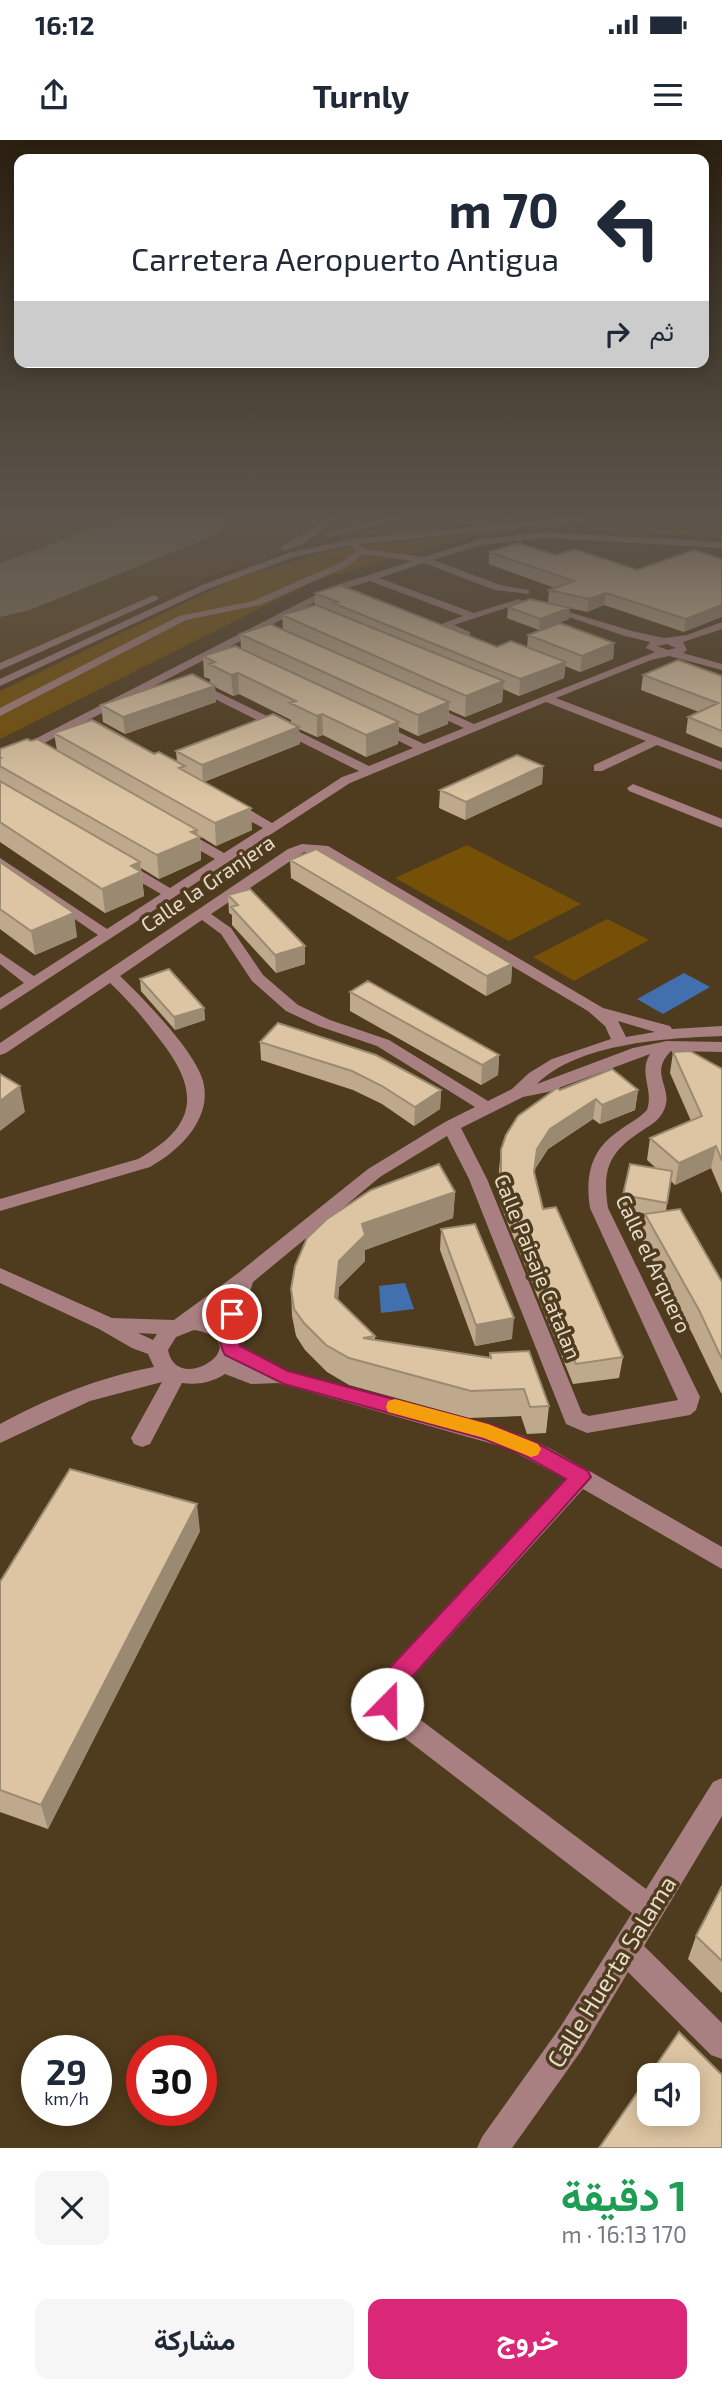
<!DOCTYPE html>
<html lang="ar">
<meta charset="utf-8">
<style>
body{margin:0;font-family:"Exo 2",Vazirmatn,sans-serif;background:#f6f6f7;color:#1f2937;direction:rtl;height:100vh;display:flex;flex-direction:column;font-size:26px;white-space:nowrap}
*{box-sizing:border-box;margin:0}
p{font-size:23px;color:#747a83}
.icon{flex:none;width:38px;height:38px;fill:none;stroke:currentColor;stroke-width:2;stroke-linecap:round;stroke-linejoin:round}
.map{position:relative;height:2008px;overflow:hidden;direction:ltr}
.drawer{display:flex;flex-direction:column;background:#fff;flex:1}
.drawer>*{flex:none}
.top-card{position:absolute;left:14px;top:14px;width:695px;height:214px;border-radius:14px;box-shadow:0 4px 18px #0003;direction:rtl;background:#fff;color:#1f2937;overflow:hidden}
.fabs{position:absolute;left:637px;top:1923px;display:grid;gap:14px}
.fabs a{display:grid;place-items:center;width:63px;height:63px;border-radius:14px;background:#fff;box-shadow:0 4px 18px #0003;font-size:35px}
.speed{position:absolute;left:21px;top:1895px;display:flex;gap:14px;font-size:35px;font-weight:700;text-align:center}
.speed>*{display:grid;place-content:center;width:91px;height:91px;border-radius:50%;background:#fff;box-shadow:0 4px 18px #0003;line-height:1}
.speed small{font-size:18px;font-weight:400}
.speed .limit{border:10px solid #d22;background:#fff;color:#111}
.pin{position:absolute;display:grid;place-items:center;width:60px;height:60px;color:#fff;margin:-30px;border:4px solid #fff;border-radius:50%;box-shadow:0 2px 7px #0007}
.me{position:absolute;width:77px;margin:-38px;rotate:22deg;stroke-linejoin:round;filter:drop-shadow(0 0 5px #0008)}
.turn{display:flex;align-items:center;gap:24px;height:147px;padding:0 35px;font-size:32px}
.turn .icon{width:91px;height:91px;stroke-width:2.5}
.turn b{display:block;font-size:49px;line-height:60px}
.then{display:flex;align-items:center;height:66px;padding:0 35px;background:#0003;gap:14px;font-size:26px}
.round{display:grid;place-items:center;flex:none;width:74px;height:74px;border-radius:14px;background:#f6f6f7}
.summary{display:flex;align-items:center;justify-content:space-between;height:119px;padding:0 35px}
h1{font-size:42px;font-weight:700;line-height:52px;color:#1e9e55}
.action{display:flex;gap:14px;margin-top:auto;padding:14px 35px}
.action a{flex:1;height:80px;border-radius:14px;background:#db2777;color:#fff;font-size:28px;font-weight:700;line-height:80px;text-align:center}
.action a+a{background:#f6f6f7;color:#1f2937}
.status{display:flex;justify-content:space-between;align-items:center;height:49px;padding:0 35px;background:#fff;direction:ltr}
.status svg{height:19px;fill:currentColor}
header{display:flex;justify-content:space-between;align-items:center;height:91px;padding:0 35px;background:#fff;font-size:32px;font-weight:700}
.map>svg:first-child{display:block}
.built{fill:#5b431d}
.green{fill:#765006}
.water{fill:#426fad}
.lines{fill:none;stroke-linecap:round;stroke-linejoin:round}
.taxiway{fill:#86755c;fill-rule:evenodd}
.runway{fill:#86755c;fill-rule:evenodd}
.minor{fill:#a88082;fill-rule:evenodd}
.wall{fill:#bea98c}
.shaded-wall{fill:#9b8a72}
.building{fill:#ddc5a3;stroke:#9b8a72;stroke-width:2;fill-rule:evenodd}
.route{fill:#db2777;stroke:#8e194d;stroke-width:2}
.slow{fill:#f59e0b}
.labels{text-anchor:middle;stroke-width:7;stroke-linejoin:round;paint-order:stroke}
.street-label{font-size:21px;fill:#e7dbca;stroke:#4f3b1d}
.near-street-label{font-size:24px;fill:#e7dbca;stroke:#4f3b1d}
</style>
<div class="status"><b>16:12</b><svg viewBox="0 0 49 12"><path d="M0 12V9h3v3zM5 12V6h3v6zM10 12V3h3v9zM15 12V0h3v12zM26 1h20v11H26zM47 4h2v5h-2z"/></svg></div>
<header><svg class="icon" aria-label="menu" viewBox="0 0 24 24"><path d="M4 6h16M4 12h16M4 18h16"/></svg>Turnly<svg class="icon" aria-label="share" viewBox="0 0 24 24"><path d="M12 15V3M7 8l5-5 5 5M5 13v7h14v-7"/></svg></header>
<div class="map">
<svg width="722" height="2008" viewBox="0 0 722 2008">
<rect width="100%" height="100%" fill="#4f3b1d"/>
<path class="built" d="M0,378H406L320,399L215,434L0,531Z"/>
<path class="green" d="M411,378H545L337,401Z
M661,378H722V398L575,388H540L472,396L314,441L0,599V551L237,438L340,408L548,384Z
M467,705L581,764L509,801L395,738Z
M607,779L649,800L574,841L533,817Z"/>
<path class="water" d="M684,833L710,847L663,874L637,859Z
M405,1143L414,1169L381,1173L379,1146Z"/>
<g class="lines">
<path class="taxiway" d="M21,433L33,436L38,443L33,450L0,460V439Z"/>
<path class="runway" d="M122,378H229L218,394L30,470L0,477V423Z"/>
<path class="minor" d="M330,378H339L303,404L285,411L280,408Z
M387,378H400L328,398L324,395Z
M562,378H586L582,381L360,404L364,409L424,417L481,399L545,392L722,402V408L545,398L482,405L433,420L500,445L529,450V454L495,450L424,423L379,438L474,473L519,459L524,462L454,485L470,492V496H462L439,485L463,476L370,441L337,451L0,626V617L331,447L412,421L363,414L348,426L260,465L186,480L0,576V568L179,476L253,461L342,422L356,411L351,405L294,417L208,449L0,546V539L202,445L288,413L353,399Z
M154,455L159,458L157,460L0,530V523Z
M545,465L632,491L664,498L687,495L722,482V489L683,502L687,510L683,513L722,524V530L669,516L651,520L556,558L722,622V630L657,605L602,631H594V625L646,601L546,562L350,643L0,870V858L24,843L0,824V813L34,836L98,795L0,728V718L107,789L161,754L118,729V723H128L170,748L215,719L174,696V690H184L224,713L263,688L228,669V663H238L272,683L342,637L359,631L191,547V543H199L369,626L413,608L373,588V584H381L424,604L464,588L423,569V565H431L474,584L655,512L646,508L650,502L625,496L545,469ZM667,504L676,508L668,510L657,506Z
M633,644L722,679V688L629,651L627,648Z
M302,704L328,706L603,868L670,886L672,889L722,886V896C667,898 578,903 537,944L633,908L667,901L722,902V912L671,911C647,935 676,948 663,972C659,980 651,985 643,990C609,1012 602,1028 608,1068L700,1257L696,1270L690,1275L587,1293L566,1284L469,1039L447,996L380,1037L253,1142L236,1195L240,1205L289,1231L521,1295L551,1309L722,1407V1429L583,1349L402,1549L399,1557L402,1566L646,1749L713,1642L722,1638V1676L644,1806L722,1883V1919L711,1915L628,1832L581,1911L512,2008H477L482,1997L559,1889L632,1773L384,1582L373,1557L383,1534L565,1339L507,1308L278,1243L251,1244L225,1234C211,1243 197,1245 182,1243L150,1304L142,1307L134,1304L131,1298L162,1242L90,1261L0,1303V1284C48,1258 100,1237 154,1227L148,1214L132,1208L99,1189L0,1143V1128L112,1178L174,1180L237,1134L368,1029L445,982L475,967L377,906L318,886L286,871L252,841L221,794L202,780L120,836C143,858 195,911 203,941C213,979 179,1011 150,1027L0,1071V1059L138,1019C201,984 199,948 157,896C143,877 127,859 110,843L6,913L0,915V903L288,709ZM304,712L320,713L588,871L605,886L611,899L552,919L529,933L512,949L488,961L389,900L330,880L298,865L263,835L231,788L211,774ZM618,881L655,892L626,897ZM650,914C638,934 654,949 647,970C640,978 629,983 620,990C591,1009 585,1035 590,1068L678,1260L589,1276L582,1273L487,1039L461,988L523,957L548,952ZM227,1161L221,1181L206,1177ZM194,1190C261,1201 177,1258 168,1210L176,1197ZM138,1193L157,1194L153,1200Z"/>
</g>
<path class="wall" d="M489,412L556,415L637,430L722,419L684,492L604,465L587,472L548,463L549,450L555,448L489,424Z
M315,453L497,507L527,508L528,495L614,503L613,519L580,532L565,526L564,538L519,556L503,549L502,562L465,577L449,570L448,584L418,596L399,587L398,604L366,617L323,595L317,597L299,589L300,604L204,642L252,690L216,706L198,695L200,697L201,720L159,739L141,728L144,756L105,773L0,702V609L31,601L57,611L54,593L154,614L177,622L176,611L291,583V580L239,554L233,556L215,547L216,562L125,594L103,582L101,565L210,543V539L204,537L203,516L241,509L240,494L283,490L282,475L315,465Z
M508,467L569,479L539,490L507,478Z
M643,535L722,536V608L686,593L688,577L699,572L641,550Z
M543,626L542,644L465,680L439,668L440,650Z
M290,720L512,824L511,843L486,856L291,738Z
M0,722L77,797L35,815L0,789Z
M228,755L305,824L276,833L232,785V775L229,773Z
M140,839L204,868L205,880L175,890L141,851Z
M350,852L499,915L498,935L481,945L350,871Z
M260,902L441,950L440,969L414,986L382,964L353,950L261,920Z
M673,912L722,929V1054L711,1028L675,1045L670,1040L666,1071L722,1142V1253H721L693,1195L641,1099L645,1074H647L621,1069L623,1055L657,1029L647,1020L650,998L691,981L670,933Z
M560,950H638L635,970L600,984L593,979L548,1009L535,1029L534,1033L543,1069L623,1217L619,1238L573,1244L500,1064L499,1030L501,1010Z
M455,1052L453,1078L365,1110V1121L339,1147L338,1160L375,1196V1200L489,1218L490,1213L549,1266L546,1293L527,1294L521,1276L469,1278L349,1245L327,1232L305,1210L296,1196L292,1176L291,1149Z
M441,1089L512,1199L475,1206L440,1110Z
M200,1391L48,1689L0,1672V1442Z
M722,1746V1853L688,1819L696,1796Z"/>
<path class="shaded-wall" d="M606,453L604,465L587,472L589,459Z
M722,465V477L684,492L686,479Z
M570,468L569,479L539,490L540,479Z
M614,503L613,519L580,532L582,516Z
M566,522L564,538L519,556L520,539Z
M238,533L239,554L233,556L231,535Z
M504,541L502,562L465,577L466,556Z
M215,546L216,562L125,594L123,577Z
M449,562L448,584L418,596V575Z
M322,574L323,595L317,597V576Z
M399,582L398,604L366,617V595Z
M299,587L300,604L203,642L202,625Z
M543,626L542,644L465,680L466,662Z
M251,668L252,690L216,706L215,683Z
M197,690L198,698L200,697L201,720L159,739L157,715L191,692Z
M140,722L144,756L105,773L102,749L131,726Z
M74,773L77,797L35,815L31,791Z
M305,806V824L276,833L275,815Z
M512,824L511,843L486,856L487,836Z
M204,868L205,880L175,890L174,877Z
M499,915L498,935L481,945L482,925Z
M20,946L25,972L0,991V961Z
M441,950L440,969L414,986L415,967Z
M638,950L635,970L600,984L602,965Z
M596,959L593,979L548,1009L535,1029L537,1009L550,989Z
M716,1006L711,1028L675,1045L679,1023Z
M455,1052L453,1078L365,1110V1121L339,1147L335,1184V1157L339,1121L362,1084Z
M514,1178L512,1199L475,1206L476,1185Z
M197,1364L200,1391L48,1689L41,1665Z"/>
<path class="building" d="M518,403L556,415L574,409L637,430L694,410L722,419V465L686,479L606,453L589,459L549,450L574,441L489,412Z
M340,445L497,507L511,501L566,522L520,539L333,463L338,462L315,453Z
M530,459L570,468L540,479L508,467Z
M316,465L504,541L466,556L282,475Z
M560,483L614,503L582,516L528,495Z
M270,484L449,562L418,575L240,494Z
M235,506L399,582L366,595L322,574L317,576L290,563L296,561L238,533L231,535L209,524L215,522L203,516Z
M678,520L722,536V591L688,577L718,563L643,535Z
M192,534L215,546L123,577L101,565Z
M273,574L299,587L202,625L176,611Z
M92,580L154,614L159,612L185,626L179,628L251,668L215,683L54,593Z
M27,599L31,601L37,599L197,690L191,692L200,697L157,715L0,626V619L1,618H0V609Z
M517,615L543,626L466,662L440,650Z
M0,641L140,722L131,726L141,732L102,749L0,682Z
M316,709L512,824L487,836L290,720Z
M0,722L74,773L31,791L0,769Z
M250,749L305,806L275,815L231,767L238,765L228,755Z
M169,829L204,868L174,877L140,839Z
M368,841L499,915L482,925L350,852Z
M278,883L376,915L441,950L415,967L382,946L352,931L260,902Z
M690,911L722,929V1021L716,1006L679,1023L650,998L702,976L673,912Z
M612,929L638,950L602,965L596,959L550,989L537,1009L534,1032L543,1069L556,1067L623,1217L576,1224L501,1043V1010L506,995L518,976L557,948L560,950Z
M0,934L20,946L0,961Z
M439,1024L455,1052L362,1084L365,1095L339,1121L335,1157L375,1196L363,1198L491,1218L490,1213L529,1211L549,1266L530,1267L524,1249L471,1251L349,1218L326,1205L304,1183L294,1169L291,1149L295,1126L307,1098L327,1079L371,1050Z
M630,1024L672,1031L667,1063L623,1055Z
M680,1069L722,1142V1219L699,1170L645,1074Z
M475,1084L514,1178L476,1185L441,1089Z
M70,1329L197,1364L41,1665L0,1650V1442Z
M722,1746V1821L696,1796Z
M679,1892L722,1935V2008H599ZM649,1936H688V1974H649Z"/>
<linearGradient id="sky" x2="0" y2="1"><stop stop-color="#2b2010"/><stop offset="0.57" stop-color="#5d554c"/><stop offset="1" stop-color="#5d554c" stop-opacity="0"/></linearGradient>
<rect width="722" height="659" fill="url(#sky)"/>
<path class="route" d="M232,1168L238,1170L241,1174L236,1193L240,1206L288,1231L495,1286L535,1302L588,1331L591,1337L401,1549L395,1572L387,1575L379,1572C372,1557 378,1549 384,1534L566,1339L521,1314L484,1299L284,1244L225,1215C217,1200 217,1185 225,1170Z"/>
<path class="slow" d="M395,1259L488,1284L538,1304L541,1309L538,1315L531,1317L484,1298L388,1272L386,1267L388,1261Z"/>
<g class="labels">
<g class="street-label">
<text transform="translate(208 744) rotate(-34)" y="7">Calle la Granjera</text>
<text transform="translate(653 1124) rotate(65)" y="7">Calle el Arquero</text>
<text transform="translate(537 1127) rotate(68)" y="7">Calle Paisaje Catalan</text>
</g>
<g class="near-street-label">
<text transform="translate(612 1832) rotate(-58)" y="8">Calle Huerta Salama</text>
</g>
</g>
</svg>
<div class="fabs">
<a><svg class="icon" aria-label="sound" viewBox="0 0 24 24"><path d="M4 9h4l5-4v14l-5-4H4zM17 9q2 3 0 6"/></svg></a>
</div>
<div class="speed"><div>29<small>km/h</small></div><div class="limit">30</div></div>
<div class="pin" style="left:232px;top:1174px;background:#d93025"><svg class="icon" aria-label="arrive" viewBox="0 0 24 24"><path d="M6 21V4h12l-3 4 3 4H6"/></svg></div>
<svg class="me" style="left:387px;top:1564px" viewBox="-20 -20 40 40"><circle r="19" fill="#fff"/><path d="M0-13L10 11 0 6-10 11z" fill="#db2777"/></svg>
<div class="top-card">
<div class="turn"><svg class="icon" aria-label="left" viewBox="0 0 24 24"><path d="M17 20v-9H6M10 6l-5 5 5 5"/></svg><div><b>70 m</b>Carretera Aeropuerto Antigua</div></div>
<div class="then">ثم<svg class="icon" aria-label="right" viewBox="0 0 24 24"><path d="M7 20v-9h11M14 6l5 5-5 5"/></svg></div>
</div>
</div>
<section class="drawer">
<div class="summary"><div><h1>1 دقيقة</h1><p>170 m · 16:13</p></div><a class="round"><svg class="icon" aria-label="close" viewBox="0 0 24 24"><path d="M6 6l12 12M18 6L6 18"/></svg></a></div>
<div class="action"><a>خروج</a><a>مشاركة</a></div>
</section>
